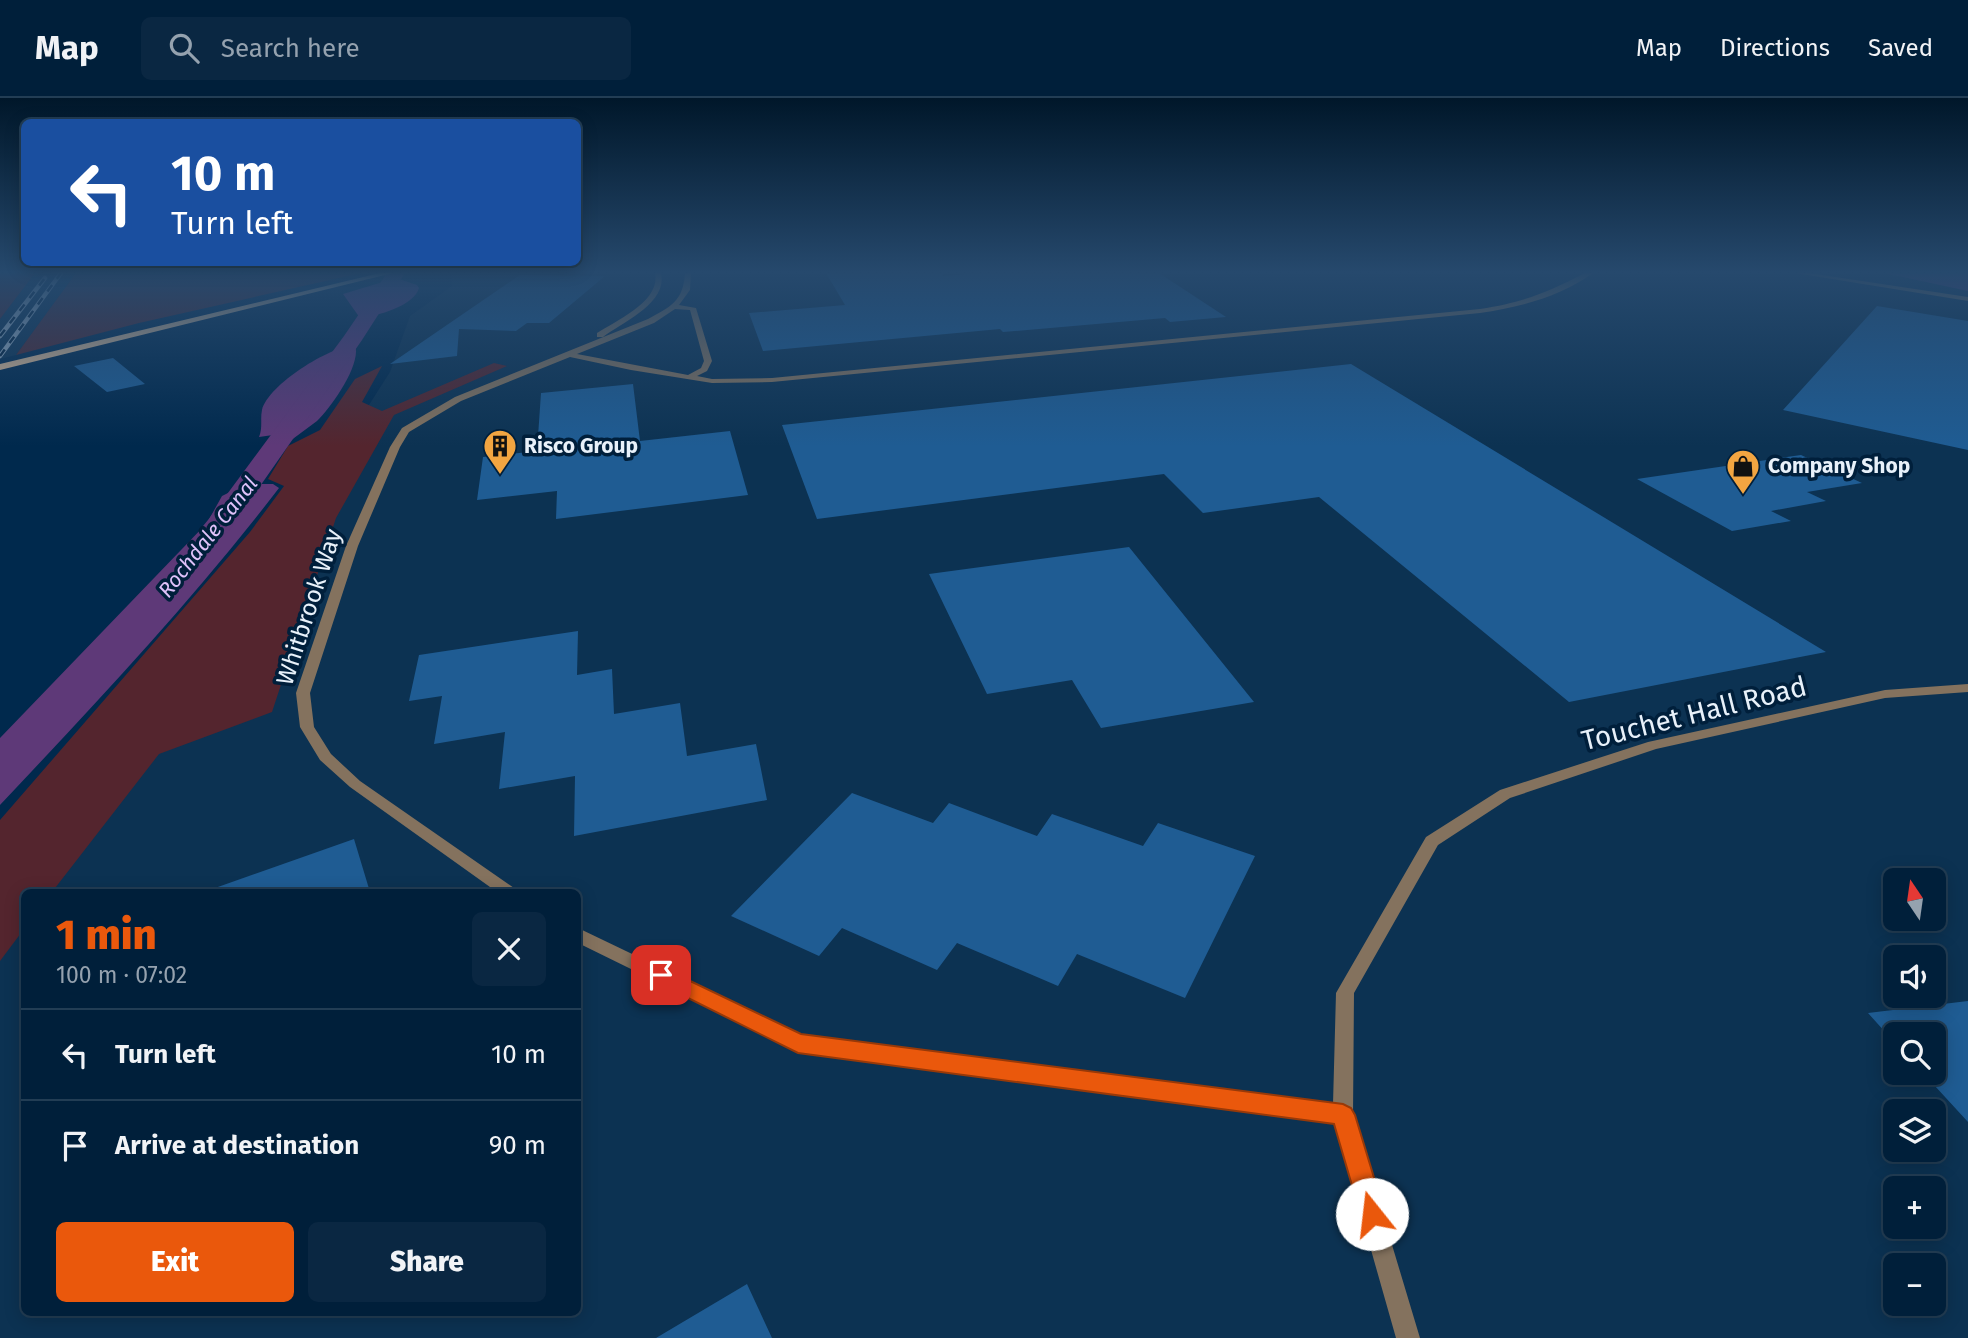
<!DOCTYPE html>
<meta charset="utf-8">
<style>
body{margin:0;font-family:"Fira Sans",sans-serif;background:#0a2742;color:#f1f3f6;height:100vh;display:flex;flex-direction:column;font-size:26px;white-space:nowrap}
*{box-sizing:border-box;margin:0}
p{font-size:23px;color:#95a2af}
.icon{flex:none;width:38px;height:38px;fill:none;stroke:currentColor;stroke-width:2;stroke-linecap:round;stroke-linejoin:round}
.map{position:relative;flex:1;overflow:hidden}
.drawer{position:absolute;left:21px;top:791px;width:560px;height:427px;display:flex;flex-direction:column;background:#001f3a;border-radius:10px;box-shadow:0 4px 18px #0003,0 0 0 2px #223d54}
.drawer>*{flex:none}
.top-card{position:absolute;left:21px;top:21px;width:560px;height:147px;border-radius:10px;box-shadow:0 4px 18px #0003,0 0 0 2px #223d54;background:#1a4fa0;color:#fff;overflow:hidden}
.needle{width:46px;rotate:347deg}
.tools{position:absolute;left:1883px;top:770px;display:grid;gap:14px}
.tools a{display:grid;place-items:center;width:63px;height:63px;border-radius:10px;background:#001f3a;box-shadow:0 4px 18px #0003,0 0 0 2px #223d54;font-size:35px}
.pin{position:absolute;display:grid;place-items:center;width:60px;height:60px;color:#fff;margin:-30px;border-radius:14px;box-shadow:0 4px 10px #0006}
.me{position:absolute;width:77px;margin:-38px;rotate:344deg;stroke-linejoin:round;filter:drop-shadow(0 0 5px #0008)}
.turn{display:flex;align-items:center;gap:24px;height:147px;padding:0 35px;font-size:32px}
.turn .icon{width:91px;height:91px;stroke-width:2.5}
.turn b{display:block;font-size:49px;line-height:60px}
.round{display:grid;place-items:center;flex:none;width:74px;height:74px;border-radius:10px;background:#0a2742}
.head{display:flex;align-items:center;justify-content:space-between;height:119px;padding:0 35px}
h1{font-size:42px;font-weight:800;line-height:52px;color:#ea580c}
.primary-button{display:flex;gap:14px;margin-top:auto;padding:14px 35px}
.primary-button a{flex:1;height:80px;border-radius:10px;background:#ea580c;color:#fff;font-size:28px;font-weight:800;line-height:80px;text-align:center}
.primary-button a+a{background:#0a2742;color:#f1f3f6}
ul{padding:0;list-style:none}
li{display:flex;align-items:center;gap:21px;height:91px;padding:0 35px;border-top:2px solid #223d54}
li div{flex:1}
li b{display:block;font-size:26px}
li em{font-style:normal}
header{display:flex;align-items:center;gap:42px;box-sizing:border-box;height:98px;padding:0 35px;background:#001f3a;border-bottom:2px solid #223d54}
header strong{font-size:33px}
nav{display:flex;gap:38px;margin-inline-start:auto;font-size:24px}
.search{width:490px;height:63px;background:#0a2742;display:flex;align-items:center;gap:18px;box-sizing:border-box;padding:0 24px;border-radius:10px;color:#95a2af;font-size:26px}
.map>svg:first-child{display:block}
.built{fill:#0c3252;fill-rule:evenodd}
.green{fill:#54252e}
.water{fill:#5e3978}
.lines{fill:none;stroke-linecap:round;stroke-linejoin:round}
.canal{fill:#5e3978;fill-rule:evenodd}
.building{fill:#1f5c93}
.street{fill:#84725e;fill-rule:evenodd}
.primary{fill:#e2bc94;fill-rule:evenodd}
.rail-casing{stroke:#a4b6c7;stroke-width:4.5}
.rail{stroke:#001f3b;stroke-width:2.5;stroke-dasharray:8;stroke-linecap:butt}
.route{fill:#ea580c;stroke:#983908;stroke-width:2}
.labels{text-anchor:middle;stroke-width:7;stroke-linejoin:round;paint-order:stroke}
.far-poi-label{font-size:21px;font-weight:bold;fill:#e8f1fa;stroke:#001f3b;text-anchor:start}
.far-water-label{font-size:21px;font-style:italic;fill:#e0c2fa;stroke:#001f3b}
.street-label{font-size:24px;fill:#e8f1fa;stroke:#001f3b}
.near-street-label{font-size:28px;fill:#e8f1fa;stroke:#001f3b}
</style>
<header>
<strong>Map</strong>
<div class="search"><svg class="icon" aria-label="search" viewBox="0 0 24 24"><circle cx="10" cy="10" r="6"/><path d="M15 15l6 6"/></svg>Search here</div>
<nav><a>Map</a><a>Directions</a><a>Saved</a></nav>
</header>
<div class="map">
<svg width="1968" height="1240" viewBox="0 0 1968 1240">
<rect width="100%" height="100%" fill="#00294d"/>
<path class="built" d="M35,175H76L16,257L0,261V221Z
M450,175H1968V1240H0V810L191,586L390,274L410,218L452,188ZM1895,782H1934V821H1895ZM24,794H578V1214H24ZM1895,859H1934V898H1895ZM1895,936H1934V975H1895ZM1895,1013H1934V1052H1895ZM1895,1090H1934V1129H1895ZM1895,1167H1934V1206H1895Z"/>
<path class="green" d="M0,175H35L0,221Z
M76,175H361L139,225L16,257Z
M494,265L507,268L394,317L336,420L272,614L159,656L52,794H24V831L0,863V722L250,434L284,388L268,381L288,348L320,332L355,281L382,268L362,304L382,313Z"/>
<path class="water" d="M1884,175L1968,176V193Z
M396,180L417,187L419,190C414,208 377,218 360,220L343,196Z
M355,247C362,266 331,310 317,323C308,330 299,336 290,343C285,346 276,346 269,346L275,339L273,337L259,339C263,329 260,321 262,312C269,286 329,249 355,247Z
M246,386H273L279,390C193,502 97,604 0,707V640L207,425L222,398Z"/>
<g class="lines">
<path class="canal" d="M387,175H405L362,242L228,434L218,437L208,434L203,428L208,422L344,238Z"/>
</g>
<path class="building" d="M826,175H943V178L981,175H1159L1226,219L1170,224L1165,220L1003,234L1000,231L763,253L749,215L845,207Z
M520,177L605,178L549,225H527L516,233L459,231L457,258L390,266Z
M1877,208L1968,223V352L1783,312Z
M113,260L145,286L107,294L74,268Z
M1351,266L1826,554L1569,604L1319,399L1203,415L1164,376L817,421L782,327Z
M633,286L640,343L730,333L748,397L556,421L557,393L477,402L483,359L537,353L541,295Z
M1801,357L1862,385L1807,394L1826,403L1771,413L1791,423L1732,433L1637,381Z
M1129,449L1254,604L1101,630L1072,582L987,596L929,476Z
M578,533L577,577L612,571L614,616L680,605L687,658L756,646L767,702L574,738L575,678L499,691L505,634L434,646L442,598L409,603L419,557Z
M852,695L933,725L949,705L1037,738L1052,716L1143,748L1158,725L1255,758L1185,900L1077,856L1058,888L957,845L937,872L842,830L819,858L731,818Z
M354,741L370,794H216L215,790Z
M1968,903V1024L1923,975H1934V936H1895V945L1868,915Z
M747,1186L772,1240H656Z"/>
<g class="lines">
<path class="street" d="M655,175H661C668,205 623,224 603,239H597V235C617,222 661,203 655,175Z
M685,175H691L690,192L679,207L696,210L712,263L707,273L697,278L712,281L772,280L1480,211C1524,204 1546,195 1585,175H1593C1560,199 1520,209 1480,215L772,284L712,285L631,272L570,259L461,303L409,334L400,349L358,448L310,595L314,629L331,656L360,683L514,790L516,794H497L350,689L320,662L300,629L296,595L346,448L390,349L402,330L455,299L648,221C671,208 683,204 685,175ZM675,211L690,212L704,263L701,270L688,277L577,256L654,225Z
M1795,175H1809L1968,199V203Z
M1968,586V594L1885,600L1656,651L1510,700L1438,747L1354,895L1353,1017L1420,1240H1396L1335,1025L798,953L578,845V830L801,937L1333,1006L1336,895L1426,739L1500,692L1648,644L1885,592Z"/>
<path class="primary" d="M380,175H393L0,272V266Z"/>
<defs>
<path id="rail" d="M0,238L45,180
M0,258L61,175"/>
</defs>
<use href="#rail" class="rail-casing"/>
<use href="#rail" class="rail"/>
</g>
<linearGradient id="sky" x2="0" y2="1"><stop stop-color="#00172a"/><stop offset="0.5" stop-color="#26496d"/><stop offset="1" stop-color="#26496d" stop-opacity="0"/></linearGradient>
<rect width="1968" height="348" fill="url(#sky)"/>
<path class="route" d="M661,869L801,936L1343,1006L1351,1010L1355,1017L1385,1116L1381,1125L1372,1129L1363,1125L1334,1026L798,955L654,883L651,877L654,871Z"/>
<defs>
<symbol id="building-pin" viewBox="-11 -11 22 30"><path d="M0 17L-7.5 6A9.5 9.5 0 1 1 7.5 6Z" fill="#f2a541" stroke="#001f3b"/><path d="M-4-6H4V6H1V3H-1V6H-4ZM-2.5-4.3h1.7v1.8h-1.7ZM.8-4.3h1.7v1.8H.8ZM-2.5-1h1.7V.8h-1.7ZM.8-1h1.7V.8H.8Z" fill="#111"/></symbol>
<symbol id="shop-pin" viewBox="-11 -11 22 30"><path d="M0 17L-7.5 6A9.5 9.5 0 1 1 7.5 6Z" fill="#f2a541" stroke="#001f3b"/><path d="M-5-2.5h2.3a2.7 3.5 0 0 1 5.4 0H5L5.5 6h-11ZM-1.5-2.5h3a1.5 2.3 0 0 0-3 0Z" fill="#111"/></symbol>
</defs>
<g fill-rule="evenodd">
<use href="#building-pin" x="481" y="329" width="38" height="52"/>
<use href="#shop-pin" x="1724" y="349" width="38" height="52"/>
</g>
<g class="labels">
<g class="far-poi-label">
<text x="524" y="355">Risco Group</text>
<text x="1768" y="375">Company Shop</text>
</g>
<g class="far-water-label">
<text transform="translate(208 439) rotate(-52)" y="7">Rochdale Canal</text>
</g>
<g class="street-label">
<text transform="translate(309 509) rotate(-72)" y="8">Whitbrook Way</text>
</g>
<g class="near-street-label">
<text transform="translate(1694 615) rotate(-14)" y="10">Touchet Hall Road</text>
</g>
</g>
</svg>
<div class="tools">
<a><svg class="needle" viewBox="-14 -14 28 28"><path d="M0-13l5 13h-10z" fill="#e53935"/><path d="M0 13l5-13h-10z" fill="#95a2af"/></svg></a>
<a><svg class="icon" aria-label="sound" viewBox="0 0 24 24"><path d="M4 9h4l5-4v14l-5-4H4zM17 9q2 3 0 6"/></svg></a>
<a><svg class="icon" aria-label="search" viewBox="0 0 24 24"><circle cx="10" cy="10" r="6"/><path d="M15 15l6 6"/></svg></a>
<a><svg class="icon" aria-label="layers" viewBox="0 0 24 24"><path d="M12 4l9 5-9 5-9-5zM3 14l9 5 9-5"/></svg></a>
<a>+</a>
<a>−</a>
</div>
<div class="pin" style="left:661px;top:877px;background:#d93025"><svg class="icon" aria-label="arrive" viewBox="0 0 24 24"><path d="M6 21V4h12l-3 4 3 4H6"/></svg></div>
<svg class="me" style="left:1372px;top:1116px" viewBox="-20 -20 40 40"><circle r="19" fill="#fff"/><path d="M0-13L10 11 0 6-10 11z" fill="#ea580c"/></svg>
<div class="top-card">
<div class="turn"><svg class="icon" aria-label="left" viewBox="0 0 24 24"><path d="M17 20v-9H6M10 6l-5 5 5 5"/></svg><div><b>10 m</b>Turn left</div></div>
</div>
<section class="drawer">
<div class="head"><div><h1>1 min</h1><p>100 m · 07:02</p></div><a class="round"><svg class="icon" aria-label="close" viewBox="0 0 24 24"><path d="M6 6l12 12M18 6L6 18"/></svg></a></div>
<ul>
<li><svg class="icon" aria-label="left" viewBox="0 0 24 24"><path d="M17 20v-9H6M10 6l-5 5 5 5"/></svg><div><b>Turn left</b></div><em>10 m</em></li>
<li><svg class="icon" aria-label="arrive" viewBox="0 0 24 24"><path d="M6 21V4h12l-3 4 3 4H6"/></svg><div><b>Arrive at destination</b></div><em>90 m</em></li>
</ul>
<div class="primary-button"><a>Exit</a><a>Share</a></div>
</section>
</div>
